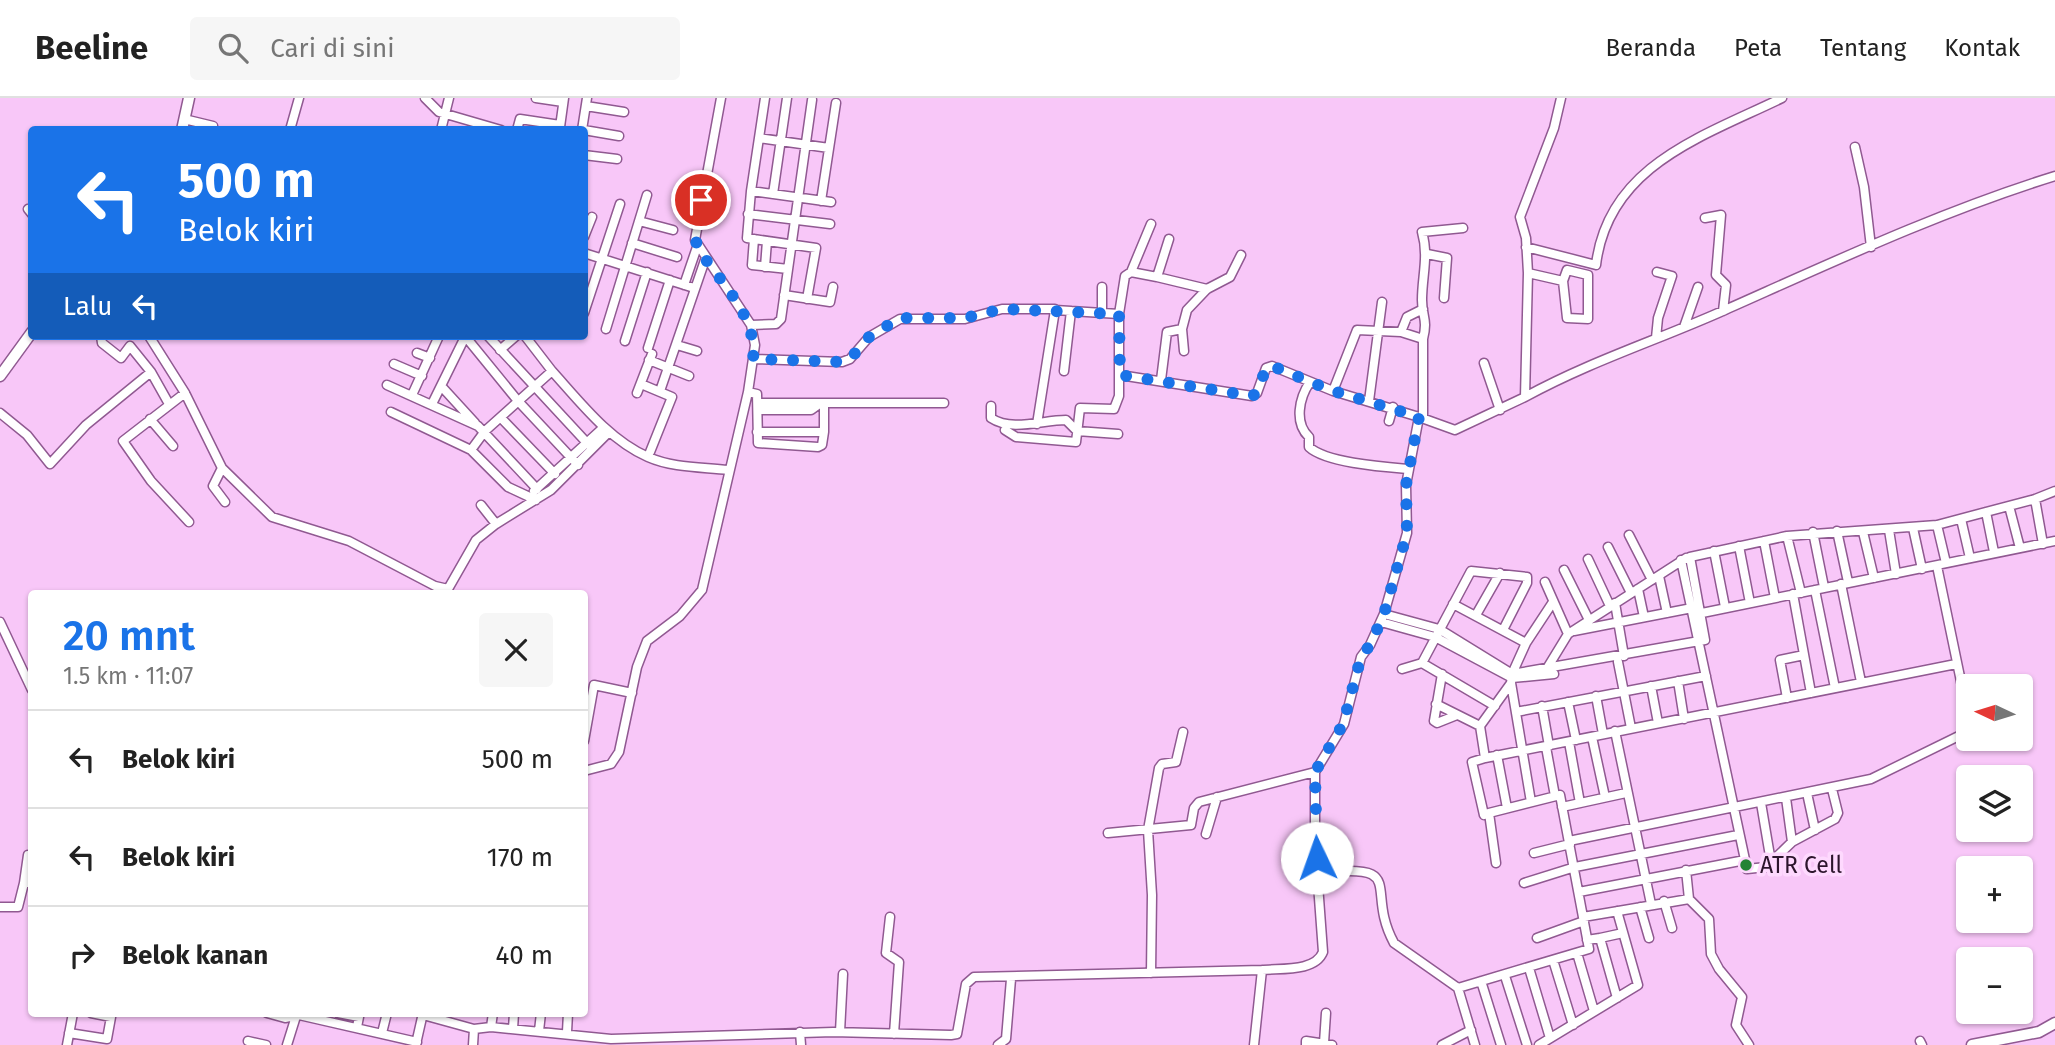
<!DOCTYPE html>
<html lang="id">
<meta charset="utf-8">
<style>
body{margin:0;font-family:"Fira Sans",sans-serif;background:#f6f6f6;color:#222;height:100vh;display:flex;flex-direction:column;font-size:26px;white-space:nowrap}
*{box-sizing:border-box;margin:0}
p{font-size:23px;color:#767676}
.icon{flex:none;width:38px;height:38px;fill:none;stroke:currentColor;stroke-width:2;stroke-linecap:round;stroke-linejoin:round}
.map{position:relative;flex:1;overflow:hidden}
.panel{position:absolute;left:28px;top:492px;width:560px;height:427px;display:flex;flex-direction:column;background:#fff;border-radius:7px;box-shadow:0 2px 5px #0004}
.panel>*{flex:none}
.hud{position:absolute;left:28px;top:28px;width:560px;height:214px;border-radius:7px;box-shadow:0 2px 5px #0004;background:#1a73e8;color:#fff;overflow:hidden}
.needle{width:46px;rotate:274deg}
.buttons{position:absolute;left:1956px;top:576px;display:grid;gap:14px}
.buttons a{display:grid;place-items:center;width:77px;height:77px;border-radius:7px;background:#fff;box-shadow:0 2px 5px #0004;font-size:35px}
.pin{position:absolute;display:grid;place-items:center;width:60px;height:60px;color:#fff;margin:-30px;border:4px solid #fff;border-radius:50%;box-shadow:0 2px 7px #0007}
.me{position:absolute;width:77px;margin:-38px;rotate:357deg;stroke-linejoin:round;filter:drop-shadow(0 0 5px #0008)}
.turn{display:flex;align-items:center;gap:24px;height:147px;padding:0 35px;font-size:32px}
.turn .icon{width:91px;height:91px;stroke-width:2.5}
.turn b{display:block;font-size:49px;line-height:60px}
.then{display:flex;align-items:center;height:66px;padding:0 35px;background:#0003;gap:14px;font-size:26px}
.round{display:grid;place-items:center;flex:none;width:74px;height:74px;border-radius:7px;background:#f6f6f6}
.overview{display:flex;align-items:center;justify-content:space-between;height:119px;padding:0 35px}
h1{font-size:42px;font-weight:600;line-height:52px;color:#1a73e8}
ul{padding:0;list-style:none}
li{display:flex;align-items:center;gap:21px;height:98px;padding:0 35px;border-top:2px solid #e0e0e0}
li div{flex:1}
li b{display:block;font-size:26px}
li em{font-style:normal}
header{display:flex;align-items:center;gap:42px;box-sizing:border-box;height:98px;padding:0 35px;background:#fff;border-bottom:2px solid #e0e0e0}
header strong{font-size:33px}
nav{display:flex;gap:38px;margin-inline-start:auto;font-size:24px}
.search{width:490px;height:63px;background:#f6f6f6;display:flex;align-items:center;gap:18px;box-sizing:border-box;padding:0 24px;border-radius:7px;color:#767676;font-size:26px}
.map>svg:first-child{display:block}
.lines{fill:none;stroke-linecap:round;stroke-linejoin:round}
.minor-casing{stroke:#905991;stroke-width:11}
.tertiary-casing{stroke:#905991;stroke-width:13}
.minor{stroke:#fff;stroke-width:8}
.tertiary{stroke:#fff;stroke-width:10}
.route{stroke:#1a73e8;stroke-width:12;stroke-dasharray:0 21.6}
.poi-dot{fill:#248335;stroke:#fed9fe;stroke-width:2.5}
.labels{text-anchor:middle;stroke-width:7;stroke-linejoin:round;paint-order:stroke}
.poi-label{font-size:23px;fill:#2c152c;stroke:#fed9fe;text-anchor:start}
</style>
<header>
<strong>Beeline</strong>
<div class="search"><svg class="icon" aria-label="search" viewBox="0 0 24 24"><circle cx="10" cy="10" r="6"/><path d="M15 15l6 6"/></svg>Cari di sini</div>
<nav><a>Beranda</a><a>Peta</a><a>Tentang</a><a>Kontak</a></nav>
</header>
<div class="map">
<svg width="2055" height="947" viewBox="0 0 2055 947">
<rect width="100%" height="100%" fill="#f8c7f8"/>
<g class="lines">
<defs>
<path id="minor" d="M425,0L439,14L501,32
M536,0L563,4
M586,8L624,14
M184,21L213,28
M560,29L564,0
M290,32L299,0
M441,32L449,0
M517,32L520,21L560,27
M582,32L587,0
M584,32L619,38
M759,40L829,50
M1855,49L1864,89L1871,149
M584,57L617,61
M751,93L765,0
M773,96L787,0
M821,103L836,5
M28,111L32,116
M748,116L830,126
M1705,120L1721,117L1716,177L1726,187L1723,213
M639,123L673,132
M584,139L592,119
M754,141L752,167L788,171
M632,145L677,159
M1526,149L1596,167C1608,67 1704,38 1782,0
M584,155L694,190
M1427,156L1447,160L1444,200
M765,169L767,143
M1131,174L1151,126
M1528,175L1563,183L1567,220L1588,221V177L1567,172L1563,183
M1157,179L1207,191
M684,187L697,149
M784,197L830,204L833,189
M807,201L816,150L747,140L751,93L831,104
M1102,214V189
M584,215L620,106
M751,227L776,226L781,221L812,2
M1684,229L1698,189
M606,231L647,97
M1401,234L1407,219L1423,211
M101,238L102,245L121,260L130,248L151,274L169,306
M149,238L185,295L222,370L272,419L349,443L435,488L448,491L476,442L496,426L551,392L609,334
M465,238L518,303L578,367
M488,238L588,346
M525,238L552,273
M1656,240L1658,220L1672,178L1657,174
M1423,241C1428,221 1422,219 1422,202C1422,178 1429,158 1422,134L1463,130
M625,243L647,174
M677,247L697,253
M648,250L670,182
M500,252L516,238
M1184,253L1182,231L1187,212L1207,191L1230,179L1241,157
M417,255L430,260
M753,261L842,264L850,261L869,239L900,221H965L1002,211H1055
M649,262L689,278
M1484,265L1500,312
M394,266L422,278
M1064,273L1071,213
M1120,277L1252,298L1257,295L1266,270L1272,268L1333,293L1419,319
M1161,282L1167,234L1182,231
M1310,284C1299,300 1294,325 1309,339V349C1326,365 1385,369 1409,371
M641,286L672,299L650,354
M387,287L478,328L537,391
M442,289L475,325
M660,293L705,162
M1333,293L1357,232L1401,234L1423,241V319
M748,294L757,296L758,345L818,349L822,347L824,334
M185,295L123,343L151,383L189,424
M637,295L652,256
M412,297L439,238
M1525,299C1591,263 1658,242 1725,212C1833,164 1942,113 2055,78
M1369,303L1382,204
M760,305H944
M432,306L465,239
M991,308V320C1012,334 1042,322 1066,322L1077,333L1118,336
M759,312H811L818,307
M391,314L471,352
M0,315L27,337L50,366L86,327L151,274
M501,320L555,376
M150,321L173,348
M1389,323L1393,309
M1037,326L1055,212L1119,216L1125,178L1131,174L1157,179L1169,141
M1005,332L1016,339L1076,344L1080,310L1114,311L1119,298V216
M757,334H824V307
M222,370L213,388L225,404
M534,393L604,329
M2035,401L2043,446
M536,402L508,389L471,352L485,333L552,273C580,304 609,342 648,359C673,370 702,369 728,372
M481,407L496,426
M2009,408L2020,450
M1986,414L1994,454
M1961,421L1970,460
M1937,427L1946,465
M1913,430L1922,471
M1889,432L1896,476
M1837,433L1848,484
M1813,434L1824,489
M1863,434L1874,480
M1629,437L1652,482
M1787,438L1801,495
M1764,443L1775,500
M1739,448L1750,505
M1608,449L1631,495
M1714,453L1725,509
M1588,461L1610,508
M1681,462L1747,771L1766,769L1792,744L1835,721L1838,715L1832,691
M1937,468L1969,622
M1564,472L1589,522
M1659,478L1667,515
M1545,484L1568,536
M1841,486L1861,584
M1638,491L1644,519
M1815,492L1835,590
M1793,496L1811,595
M1615,505L1624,558
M1453,506L1526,545
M1702,515L2055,443
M1384,516L1439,531L1512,576L1526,545L1553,504
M1476,517L1500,475
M0,524L32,592
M1381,524L1435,539L1512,580L1554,576
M1574,533L1692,510
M1618,564L1631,630
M1422,565L1471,473L1527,479V485L1503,532
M1402,571L1422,565L1495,608
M1546,572L1568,536L1686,460
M1442,576L1434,623L1437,625L1457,617
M1678,583L1684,621
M1511,585L1531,704
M1651,588L1658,625
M1596,598L1603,636
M1787,600L1780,562L1804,557
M1568,604L1576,642
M1436,606L1480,628
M1542,608L1549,648
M1516,614L1706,578
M1615,633L1651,806
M1592,639L1605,699
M584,643L594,587L632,595
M1569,644L1580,705
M1546,649L1555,698
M1497,657L1507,710
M1485,660L1956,566
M584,673L611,666L619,654L637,569L647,543L680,518L702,492L748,294L755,247L751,227L695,142L721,0
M1807,695L1815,732
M1786,700L1792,744
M1761,705L1771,764
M1562,709L1626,695
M1108,735L1191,727L1194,710L1199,704L1315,674
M1206,736L1217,699
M1569,743L1871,681L1969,633
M1534,755L1570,746
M1496,765L1489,715L1484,717L1472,664L1485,660L1480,628L1511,585L1512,576L1705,542L1690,459L1787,438L1937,427L2035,401L2055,393
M1686,772L1689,801
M1318,775C1410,765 1364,790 1394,845L1458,890L1475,947
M24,785L28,757
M1524,785L1575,769L1738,737
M1579,794L1745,762
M1664,803L1672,830
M0,809H18L24,785H32
M1640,809L1649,840
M890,819L886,855L899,864L894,936
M1583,819L1689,801L1709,821L1711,856L1719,871L1742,899L1736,927L1749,947
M1537,840L1584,823
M1600,840L1623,835
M1587,842L1600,840L1617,900
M1577,855L1594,913
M1553,862L1573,927
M1529,870L1550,940
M1151,875L1152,797L1148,732L1159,670L1162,666L1176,664L1183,634
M1505,878L1527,947
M1481,883L1501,947
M1458,890L1589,851L1560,697L1489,715
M267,915L285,920L299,917L417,944
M338,915L359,919L357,929
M423,917L474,931
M491,929L493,915
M513,931L514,915
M539,933L541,915
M567,934L568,915
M800,934L801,947
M840,934L843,876
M69,935L107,941L111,919L91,915
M382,935L387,915
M248,943L266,947
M1920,943L1922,947
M1324,945L1326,915
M416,946L423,915
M67,947L73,915
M287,947L297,915
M473,947L474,931L491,929L611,941L833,934L951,937L957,936L966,886L974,879L1262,872C1281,870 1315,874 1323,854L1315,746V674L1344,626L1361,559L1370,547L1384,516L1407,435L1406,387L1419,319L1455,332L1525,299L1528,175L1526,140L1520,119L1554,30L1561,0
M998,947L1006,941L1011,881
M1254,947L1262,872
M1306,947V943L1332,947
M1442,947L1471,932
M1539,947L1638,887L1617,813"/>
<path id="tertiary" d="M182,32L189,0
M0,278L32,234
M1972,947L2039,934L2055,925"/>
</defs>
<use href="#minor" class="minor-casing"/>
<use href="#tertiary" class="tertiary-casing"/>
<use href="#minor" class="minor"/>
<use href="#tertiary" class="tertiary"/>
</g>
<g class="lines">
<path class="route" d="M701,102L695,136L697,149C719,183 758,218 753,261L842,264L850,261L869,239L900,220H965L1002,211L1119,216L1120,277L1252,298L1257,295L1266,270L1272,268L1333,293L1419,319L1406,387L1407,435L1384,516L1370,547L1361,559L1343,626L1315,674L1317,760"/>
</g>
<circle class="poi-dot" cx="1746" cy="767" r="7"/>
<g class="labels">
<g class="poi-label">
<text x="1760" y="775">ATR Cell</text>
</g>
</g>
</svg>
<div class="buttons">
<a><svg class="needle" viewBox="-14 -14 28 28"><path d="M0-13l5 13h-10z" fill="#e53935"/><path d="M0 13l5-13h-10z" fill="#767676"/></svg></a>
<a><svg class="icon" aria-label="layers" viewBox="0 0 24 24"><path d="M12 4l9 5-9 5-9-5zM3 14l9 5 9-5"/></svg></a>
<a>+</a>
<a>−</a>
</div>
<div class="pin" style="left:701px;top:102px;background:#d93025"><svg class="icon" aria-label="arrive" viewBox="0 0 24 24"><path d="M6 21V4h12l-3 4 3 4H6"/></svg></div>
<svg class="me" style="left:1317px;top:760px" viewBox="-20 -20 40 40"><circle r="19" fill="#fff"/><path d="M0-13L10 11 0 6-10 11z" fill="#1a73e8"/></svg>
<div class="hud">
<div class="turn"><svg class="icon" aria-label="left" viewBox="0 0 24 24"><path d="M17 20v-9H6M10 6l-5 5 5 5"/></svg><div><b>500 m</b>Belok kiri</div></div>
<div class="then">Lalu<svg class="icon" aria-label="left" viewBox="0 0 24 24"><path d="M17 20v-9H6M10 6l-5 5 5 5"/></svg></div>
</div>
<section class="panel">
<div class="overview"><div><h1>20 mnt</h1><p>1.5 km · 11:07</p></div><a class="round"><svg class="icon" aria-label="close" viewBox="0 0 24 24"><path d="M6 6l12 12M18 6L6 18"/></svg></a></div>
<ul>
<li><svg class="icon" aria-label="left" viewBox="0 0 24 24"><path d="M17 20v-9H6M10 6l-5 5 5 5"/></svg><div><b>Belok kiri</b></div><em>500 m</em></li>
<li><svg class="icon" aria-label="left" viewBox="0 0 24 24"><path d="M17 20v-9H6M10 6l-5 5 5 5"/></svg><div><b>Belok kiri</b></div><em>170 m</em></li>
<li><svg class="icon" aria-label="right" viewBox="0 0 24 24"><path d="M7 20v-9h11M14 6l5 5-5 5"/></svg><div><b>Belok kanan</b></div><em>40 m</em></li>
</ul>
</section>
</div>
